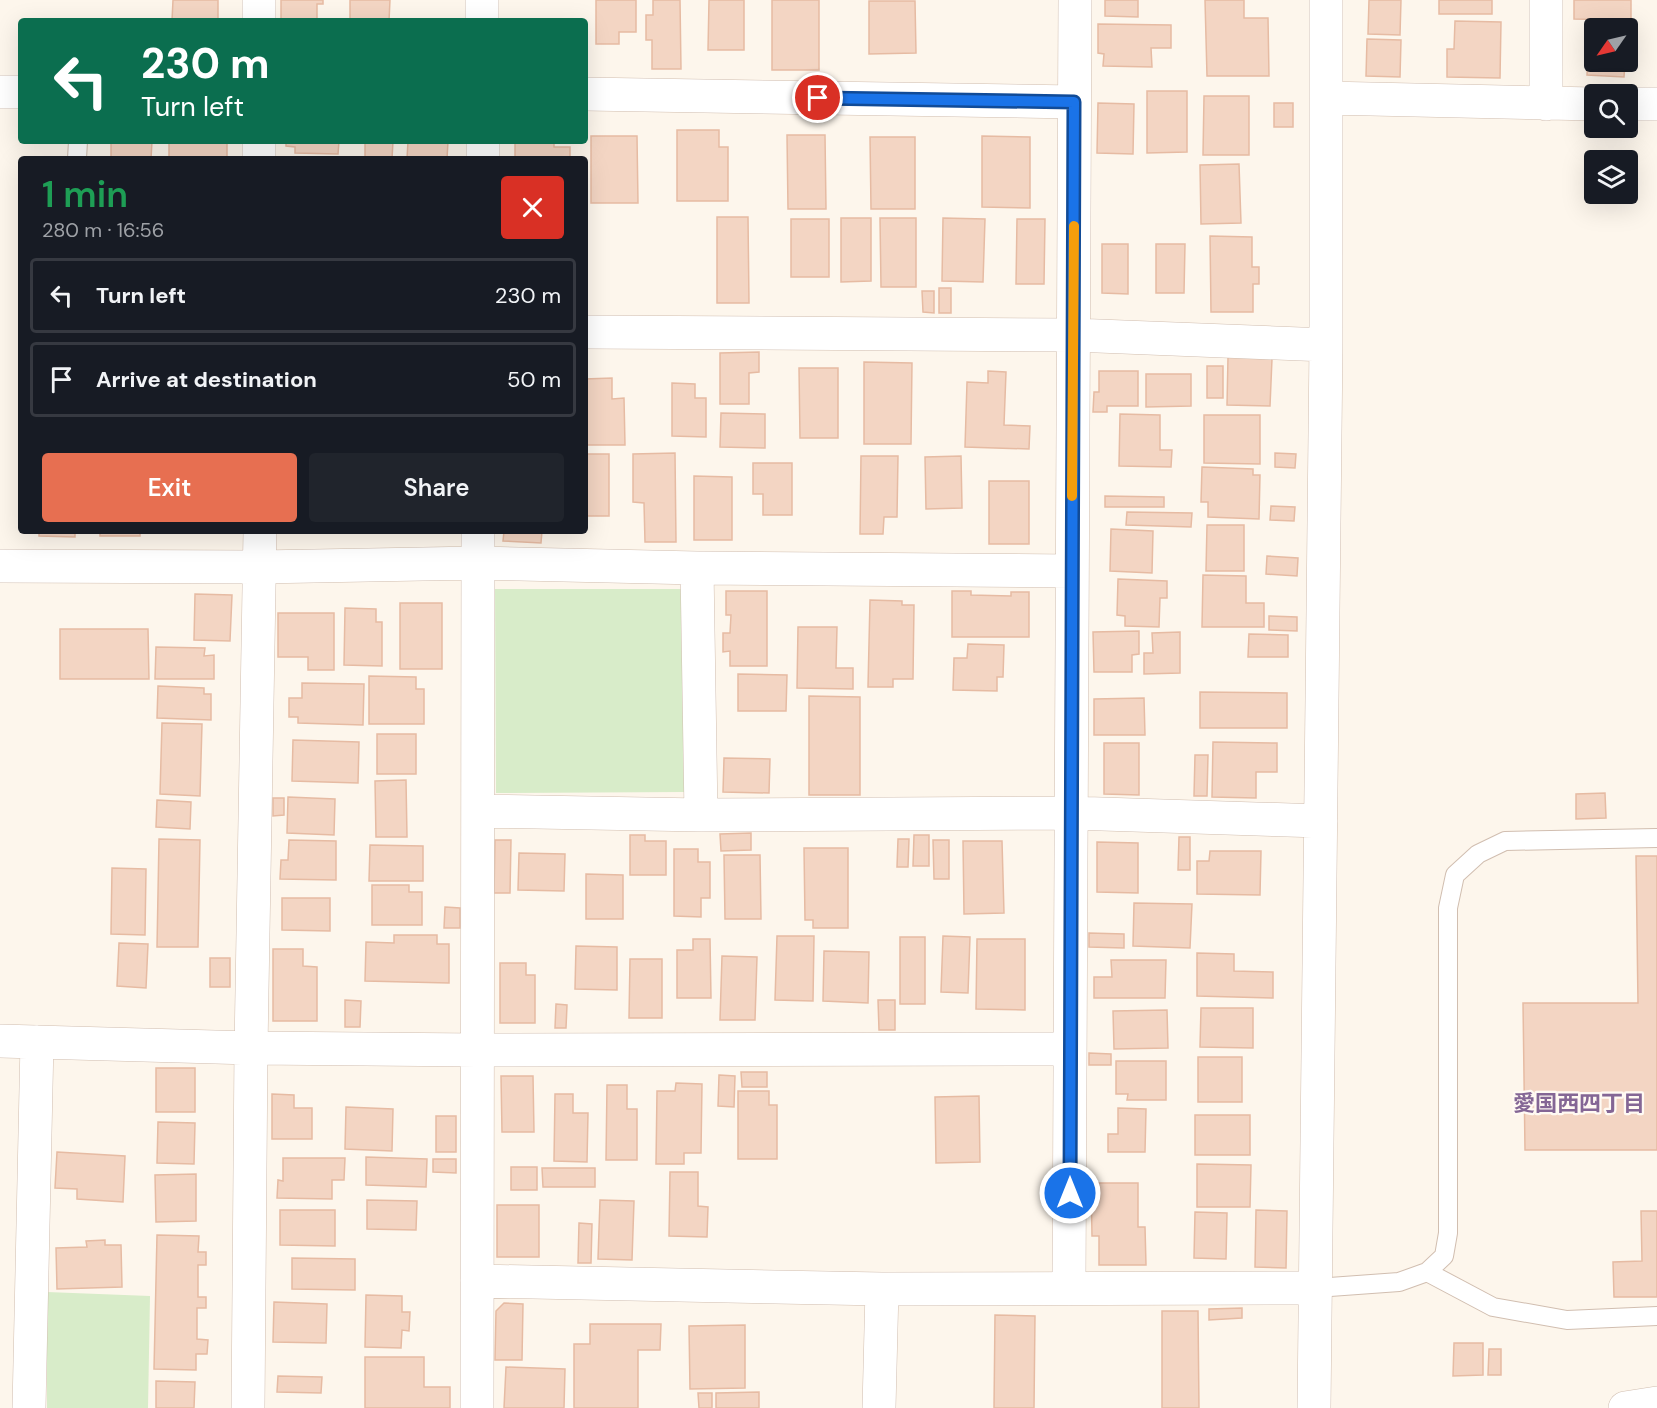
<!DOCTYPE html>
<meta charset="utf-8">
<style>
body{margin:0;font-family:"DM Sans","Noto Sans JP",sans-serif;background:#20242c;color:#f1f3f6;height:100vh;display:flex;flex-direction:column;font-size:22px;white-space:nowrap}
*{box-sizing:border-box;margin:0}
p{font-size:20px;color:#9ea1a6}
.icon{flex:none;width:33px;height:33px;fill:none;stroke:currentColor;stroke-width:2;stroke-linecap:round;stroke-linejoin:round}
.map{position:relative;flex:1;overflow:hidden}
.panel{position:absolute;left:18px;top:156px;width:570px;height:378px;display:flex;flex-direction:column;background:#171b24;border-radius:6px;box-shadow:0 6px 24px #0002}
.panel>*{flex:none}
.top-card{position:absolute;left:18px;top:18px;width:570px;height:126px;border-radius:6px;box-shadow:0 6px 24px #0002;background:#0b6e4f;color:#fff;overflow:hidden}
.needle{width:39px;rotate:236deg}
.fabs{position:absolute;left:1584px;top:18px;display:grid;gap:12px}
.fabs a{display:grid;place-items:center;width:54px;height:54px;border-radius:6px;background:#171b24;box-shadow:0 6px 24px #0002;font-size:30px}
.pin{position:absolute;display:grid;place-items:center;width:51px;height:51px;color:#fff;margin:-26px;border:3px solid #fff;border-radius:50%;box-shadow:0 2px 6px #0007}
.me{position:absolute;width:66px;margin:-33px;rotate:0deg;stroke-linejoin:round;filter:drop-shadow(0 0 4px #0008)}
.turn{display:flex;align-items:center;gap:21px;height:126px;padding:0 24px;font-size:27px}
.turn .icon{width:78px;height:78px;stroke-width:2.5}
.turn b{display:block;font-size:42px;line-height:51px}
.round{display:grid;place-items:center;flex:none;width:63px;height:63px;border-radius:6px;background:#20242c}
.head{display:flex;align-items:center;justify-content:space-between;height:102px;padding:0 24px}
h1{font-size:36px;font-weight:600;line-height:45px;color:#1e9e55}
.primary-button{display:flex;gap:12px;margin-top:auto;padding:12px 24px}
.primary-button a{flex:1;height:69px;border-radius:6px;background:#e76f51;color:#fff;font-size:24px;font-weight:600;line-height:69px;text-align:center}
.primary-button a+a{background:#20242c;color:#f1f3f6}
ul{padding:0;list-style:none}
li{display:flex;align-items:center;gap:18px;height:75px;margin:0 12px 9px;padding:0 12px;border:3px solid #363941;border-radius:6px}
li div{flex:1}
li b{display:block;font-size:22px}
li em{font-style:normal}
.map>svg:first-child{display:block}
.green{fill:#d8ecc9}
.building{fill:#f3d5c3;stroke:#e6bba3;stroke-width:1.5}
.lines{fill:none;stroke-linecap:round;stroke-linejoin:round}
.service-casing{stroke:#d1beb0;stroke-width:20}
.minor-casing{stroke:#d1beb0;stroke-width:34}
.service{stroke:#fff;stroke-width:18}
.minor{stroke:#fff;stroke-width:33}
.route-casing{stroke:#114b97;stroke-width:15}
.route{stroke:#1a73e8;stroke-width:10}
.slow{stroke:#f59e0b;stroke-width:10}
.labels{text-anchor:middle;stroke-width:4.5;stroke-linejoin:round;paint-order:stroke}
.neighbourhood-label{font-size:22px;font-weight:bold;fill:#846695;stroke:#fffaf3}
</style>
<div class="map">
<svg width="1657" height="1408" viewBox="0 0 1657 1408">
<rect width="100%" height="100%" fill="#fdf6ec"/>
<path class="green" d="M495,589H684V792L496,793Z
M47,1292L150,1296L148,1408H47Z"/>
<path class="building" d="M173,0H218V21H172Z
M281,0H323V4H317V21H281Z
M350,0H390L389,21H350Z
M596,0H636V32H619V44H596Z
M653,0H680L681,69H652V40H646V15H653Z
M709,0H744V50H708Z
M772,0H819V70H772Z
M1105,0H1138V17L1105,16Z
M1205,0H1244V18H1268L1269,76H1207Z
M1369,0H1401L1400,35L1368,34Z
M1439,0H1492V14H1439Z
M1574,0H1631V20L1574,19Z
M869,1H915L916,53L869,54Z
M1455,21L1501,22L1500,78L1447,77V49H1454Z
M1098,24L1171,25V48H1151L1152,67L1103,66L1104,54L1098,53Z
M1589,25L1627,27V28H1594V62H1625L1624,77L1587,75Z
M1367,39L1401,40L1400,77L1366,76Z
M1147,91H1187V152L1147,153Z
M1204,96H1249V155H1203Z
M1098,103L1134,104L1133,154L1097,153Z
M1274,103H1293V127H1274Z
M677,130H719V147H728V201H677Z
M787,135H825L826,209H788Z
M591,136H637L638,203H591Z
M982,136L1030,137V208L982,207Z
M870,137H915V209H871Z
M111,141H152L151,159H111Z
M169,141H227V159H169Z
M286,141H339L338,154L295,153V147L286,146Z
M365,141H393L392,159H365Z
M408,141H448L447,159H407Z
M515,141H554V147H570V159H515Z
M1239,164L1241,223L1201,224L1200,165Z
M717,217H748L749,303H717Z
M841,218H871V281L841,282Z
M880,218H916V287H881Z
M943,218L985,219L983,282L942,281Z
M791,219H829V277H791Z
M1017,219H1045L1044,284H1016Z
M1210,236L1252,237V267H1259V284H1253V312H1211Z
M1102,244H1128V294L1102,293Z
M1156,244H1185L1184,293H1156Z
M939,288H951V313H939Z
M922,291H934V313L923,312Z
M759,352V372L749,373V404H720V353Z
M1228,357L1272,359L1270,406L1227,405Z
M864,362L912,363L911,444H864Z
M1207,366H1223V398H1207Z
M799,368H838V438H800Z
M988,371L1006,372L1004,425L1030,426L1029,449L965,447L967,382L988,383Z
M1099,371H1138V406H1107V412H1093L1094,392H1099Z
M1146,374H1191V406L1146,407Z
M612,378V399L624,398L625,445H585V379Z
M672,383L695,384V398H706V437L672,436Z
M721,413L765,414V448L720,447Z
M1120,414L1160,415V450H1172L1171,467L1119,466Z
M1204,415H1260V464L1204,463Z
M675,453L676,542H645L644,503L633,502V454Z
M1275,453L1296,454L1295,468L1275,467Z
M585,454H609V516H585Z
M861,456H898L897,517H884L883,534H860Z
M961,456L962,508L926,509L925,457Z
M753,463H792V515H763V494H753Z
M1202,467L1253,469V475H1260L1259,519L1208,517V502H1201Z
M694,476L732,477V540H694Z
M989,481H1029V544H989Z
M1105,496L1164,497V507H1105Z
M1271,506L1295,507L1294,521L1270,520Z
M1127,512L1192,513L1191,527L1126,525Z
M1207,525H1244V571H1206Z
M1111,529L1153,531L1152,573L1110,571Z
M39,531H75V537L39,536Z
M100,531H140V536H100Z
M504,531H542L541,543L503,541Z
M1267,556L1298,558L1297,576L1266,574Z
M1203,575L1246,576V603H1264V627H1202Z
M1118,579L1167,581V598H1160L1159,627L1125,626V616L1117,615Z
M726,591H767V666H730V651L723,652V633H730L731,615H726Z
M952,591H971V595L1011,596V592H1029V637H952Z
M195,594L232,595L230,641L194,640Z
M870,600L902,601V605H914L913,679H893V687H868Z
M400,603H442V669H400Z
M345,608L376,609V622H382V666L344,665Z
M278,613H334V670H308V657H278Z
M1269,616L1297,617V631L1269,630Z
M798,627H837L836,668H853V689L797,688Z
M60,629H148L149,679H60Z
M1139,631V654L1132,655V672H1094L1093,632Z
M1180,632V673L1144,674V653H1153L1152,633Z
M1249,634L1288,635V657H1248Z
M968,644L1004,645L1003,677H997V691L953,690L954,658H967Z
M156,647L205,648L204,656L214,655V679H155Z
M738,674L787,675L786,711H738Z
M369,676L416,677V689H424V724H369Z
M302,683L364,684L363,725L298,723V717H289V698H302Z
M158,686L204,688V694H211V720L157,718Z
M1200,692L1287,693V728H1200Z
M809,696L860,697V795H809Z
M1144,698L1145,735H1094V699Z
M162,723L202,724L200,796L160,794Z
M377,734H416V774H377Z
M293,740L359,742L358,783L292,781Z
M1213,742L1277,743V772H1256V798L1212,797Z
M1104,743H1139V795L1104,794Z
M1195,755H1208L1207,796H1194Z
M724,758L770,759L769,793L723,792Z
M406,780L407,837H376L375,781Z
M1605,793L1606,818L1576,819V794Z
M288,797L335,799L334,835L287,833Z
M273,798H284V815L273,816Z
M157,800L191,802L190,829L156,827Z
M751,833V850L721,851L720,834Z
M630,835H645V841H666V875H630Z
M914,835H929V866H913Z
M1179,837H1190V870H1178Z
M159,839L200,840L198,947H157Z
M898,839H909L908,867H897Z
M289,840L336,841V880L280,879L281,860H288Z
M495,840H511L510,893H494Z
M933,840H949V879H934Z
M963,841H1002L1004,913L964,914Z
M1097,842L1138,843V893L1097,892Z
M370,845L423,846V881H369Z
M804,848H848V928H813V920H805Z
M674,849H698V862H710V898H701V917L674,916Z
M1210,851H1261L1260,895L1197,894V861H1209Z
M519,853L565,854L564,891L518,890Z
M724,855H760L761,919H725Z
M1636,856H1657V1150H1525L1523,1003H1638Z
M112,868L146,869L145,935L111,934Z
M586,874L623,875V919H586Z
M372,885H409V892H422V925H372Z
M282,898H330V931L282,930Z
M1134,903L1192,904L1190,948L1133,946Z
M445,907L460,908V928H444Z
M1089,933L1124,934V948L1089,947Z
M394,935H437V944H449V983L365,981L366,942L394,943Z
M777,936H814L813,1001L775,1000Z
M943,936L970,937L968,993L941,992Z
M900,937H925V1004H900Z
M693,939H710L711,998H677V950H693Z
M977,939H1025V1010L976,1009Z
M119,943L148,944L146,988L117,986Z
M576,946L617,947V990L575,989Z
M273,949H303V966L317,967V1021H273Z
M824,951L869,952L868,1003L823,1001Z
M1197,953L1234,954V971L1273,972V998L1197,996Z
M722,956L757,957L755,1020H720Z
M210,958H230V987H210Z
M630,959H662V1018H629Z
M1111,960H1166L1165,998H1094V977H1112Z
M500,963H526V975H535V1023H500Z
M345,1000L361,1001L360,1027H345Z
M878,1000H895V1030H879Z
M556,1004L567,1005L566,1028H555Z
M1201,1008H1253V1048L1200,1047Z
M1167,1010L1168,1048L1114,1049L1113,1011Z
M1089,1053L1111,1054V1065H1089Z
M1198,1057H1242V1102H1198Z
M1116,1061H1166V1100H1127L1128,1094H1116Z
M156,1068H195V1112H156Z
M741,1072H767V1087H742Z
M719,1075L735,1076L734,1107L718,1106Z
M501,1076H533L534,1132H502Z
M676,1083L702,1084L701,1153H684V1164H656L657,1091H675Z
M607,1085H627V1109H637V1160H606Z
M738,1091H769V1105H777V1159H738Z
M272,1094L294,1095V1108H312V1139H272Z
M555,1094H573V1113H588L587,1162L554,1161Z
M979,1096L980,1162L936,1163L935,1097Z
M346,1107L393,1109L392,1151L345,1149Z
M1118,1108L1146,1109L1145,1152H1108V1134H1118Z
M1195,1115H1250V1155H1195Z
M436,1116H456V1152H436Z
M158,1122L195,1123L194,1164L157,1163Z
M57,1152L125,1156L123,1202L77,1199V1189L55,1188Z
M366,1157L427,1159L426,1187L366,1185Z
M283,1158H345L344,1180H332V1199L277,1198L278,1180L283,1181Z
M433,1159H456V1173L433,1172Z
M1197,1164L1251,1165L1250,1207H1197Z
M511,1167H537V1190H511Z
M542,1168H595V1187H543Z
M670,1172H698V1206L708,1207L707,1237L669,1236Z
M196,1174V1221L156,1222L155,1175Z
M1091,1183H1138V1227H1145L1146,1265H1099V1236H1092Z
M367,1200L417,1201L416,1230L367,1229Z
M600,1200L634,1201L632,1260L598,1259Z
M497,1205H539V1257H497Z
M280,1210H335V1246L280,1245Z
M1256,1210L1287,1211L1286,1268L1255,1267Z
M1641,1211H1657V1297H1614L1613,1262L1642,1261Z
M1195,1212L1227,1213L1226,1259L1194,1258Z
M579,1223L592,1224L591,1263H578Z
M157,1235L199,1236L198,1252H206V1265H198V1297H206V1308H197V1339L208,1340L207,1354H196V1370L154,1369Z
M105,1240V1245H121L122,1287L57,1289L56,1248L87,1247L86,1241Z
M292,1258L355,1259V1290L292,1289Z
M366,1295L402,1296V1312H410L409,1331L402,1330L401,1348L365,1347Z
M274,1302L327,1304L326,1343L273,1342Z
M504,1303L523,1304L522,1360H495L496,1311Z
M1242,1308V1318L1209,1320V1309Z
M1162,1311H1198L1199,1408H1162Z
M995,1315L1035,1316L1034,1408H994Z
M590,1324H661L660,1350H638V1408H574V1344H590Z
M745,1325V1388L690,1389L689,1326Z
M1454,1343H1483V1375L1453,1376Z
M1489,1349H1501V1375H1488Z
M365,1357H424V1387H450V1408H365Z
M506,1367L565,1369L564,1408H504Z
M278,1376L322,1377L321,1393L277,1392Z
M156,1381L195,1382L194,1408H156Z
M759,1392V1408H716V1393Z
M698,1393H712V1408H699Z"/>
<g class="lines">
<defs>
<path id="service" d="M77,159L78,141
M1427,1272L1493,1307L1567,1320L1657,1316
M1316,1288L1399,1282L1427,1272L1444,1256L1448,1233V908L1455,875L1478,854L1505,841L1657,838"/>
<path id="minor" d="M482,0V21
M259,21V0
M0,92H21
M585,94L1074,102
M1326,98L1594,104
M1546,104V0
M1628,104H1657
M259,141V159
M483,159V141
M585,332L1073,335L1326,345
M0,566L260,567L477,563L697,568L1072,571
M697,568L701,815
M478,811L701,815L1071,813L1321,821
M0,1041L251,1048L477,1050L1070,1049
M477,1281L882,1289L1316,1288
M1069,1289L1075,0
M29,1408L37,1042
M248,1408L251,1048L260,531
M477,1408L478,531
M879,1408L882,1289
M1314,1408L1326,345V0
M1625,1408L1657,1403"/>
</defs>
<use href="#service" class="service-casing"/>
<use href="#minor" class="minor-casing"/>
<use href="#service" class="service"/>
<use href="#minor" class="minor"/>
</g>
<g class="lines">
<defs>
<path id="route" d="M818,98L1074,102L1070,1193"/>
</defs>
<use href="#route" class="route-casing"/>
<use href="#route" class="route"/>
<path class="slow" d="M1072,496L1074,226"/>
</g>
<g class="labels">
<g class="neighbourhood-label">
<text x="1579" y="1111">愛国西四丁目</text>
</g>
</g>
</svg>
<div class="fabs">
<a><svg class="needle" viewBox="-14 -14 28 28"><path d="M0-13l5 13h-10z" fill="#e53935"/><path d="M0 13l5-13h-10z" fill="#9ea1a6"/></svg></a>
<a><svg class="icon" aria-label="search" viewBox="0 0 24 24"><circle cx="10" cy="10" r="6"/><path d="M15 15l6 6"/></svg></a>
<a><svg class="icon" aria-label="layers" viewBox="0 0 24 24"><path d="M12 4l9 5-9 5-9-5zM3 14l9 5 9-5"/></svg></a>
</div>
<div class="pin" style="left:818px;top:98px;background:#d93025"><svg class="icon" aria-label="arrive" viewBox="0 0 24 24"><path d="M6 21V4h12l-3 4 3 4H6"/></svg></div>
<svg class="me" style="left:1070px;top:1193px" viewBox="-20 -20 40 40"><circle r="17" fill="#1a73e8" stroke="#fff" stroke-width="3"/><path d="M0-11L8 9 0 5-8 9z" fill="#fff"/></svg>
<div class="top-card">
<div class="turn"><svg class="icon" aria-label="left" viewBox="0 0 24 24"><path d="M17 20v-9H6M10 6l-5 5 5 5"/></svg><div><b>230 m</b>Turn left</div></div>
</div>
<section class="panel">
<div class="head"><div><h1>1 min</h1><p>280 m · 16:56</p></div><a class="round" style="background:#d93025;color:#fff"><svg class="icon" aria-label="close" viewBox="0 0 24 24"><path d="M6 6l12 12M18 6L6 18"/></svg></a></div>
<ul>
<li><svg class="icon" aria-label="left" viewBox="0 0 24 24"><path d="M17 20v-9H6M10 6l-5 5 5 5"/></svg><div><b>Turn left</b></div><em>230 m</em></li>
<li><svg class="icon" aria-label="arrive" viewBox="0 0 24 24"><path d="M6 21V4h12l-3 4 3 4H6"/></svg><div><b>Arrive at destination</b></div><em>50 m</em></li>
</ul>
<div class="primary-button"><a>Exit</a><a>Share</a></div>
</section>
</div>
